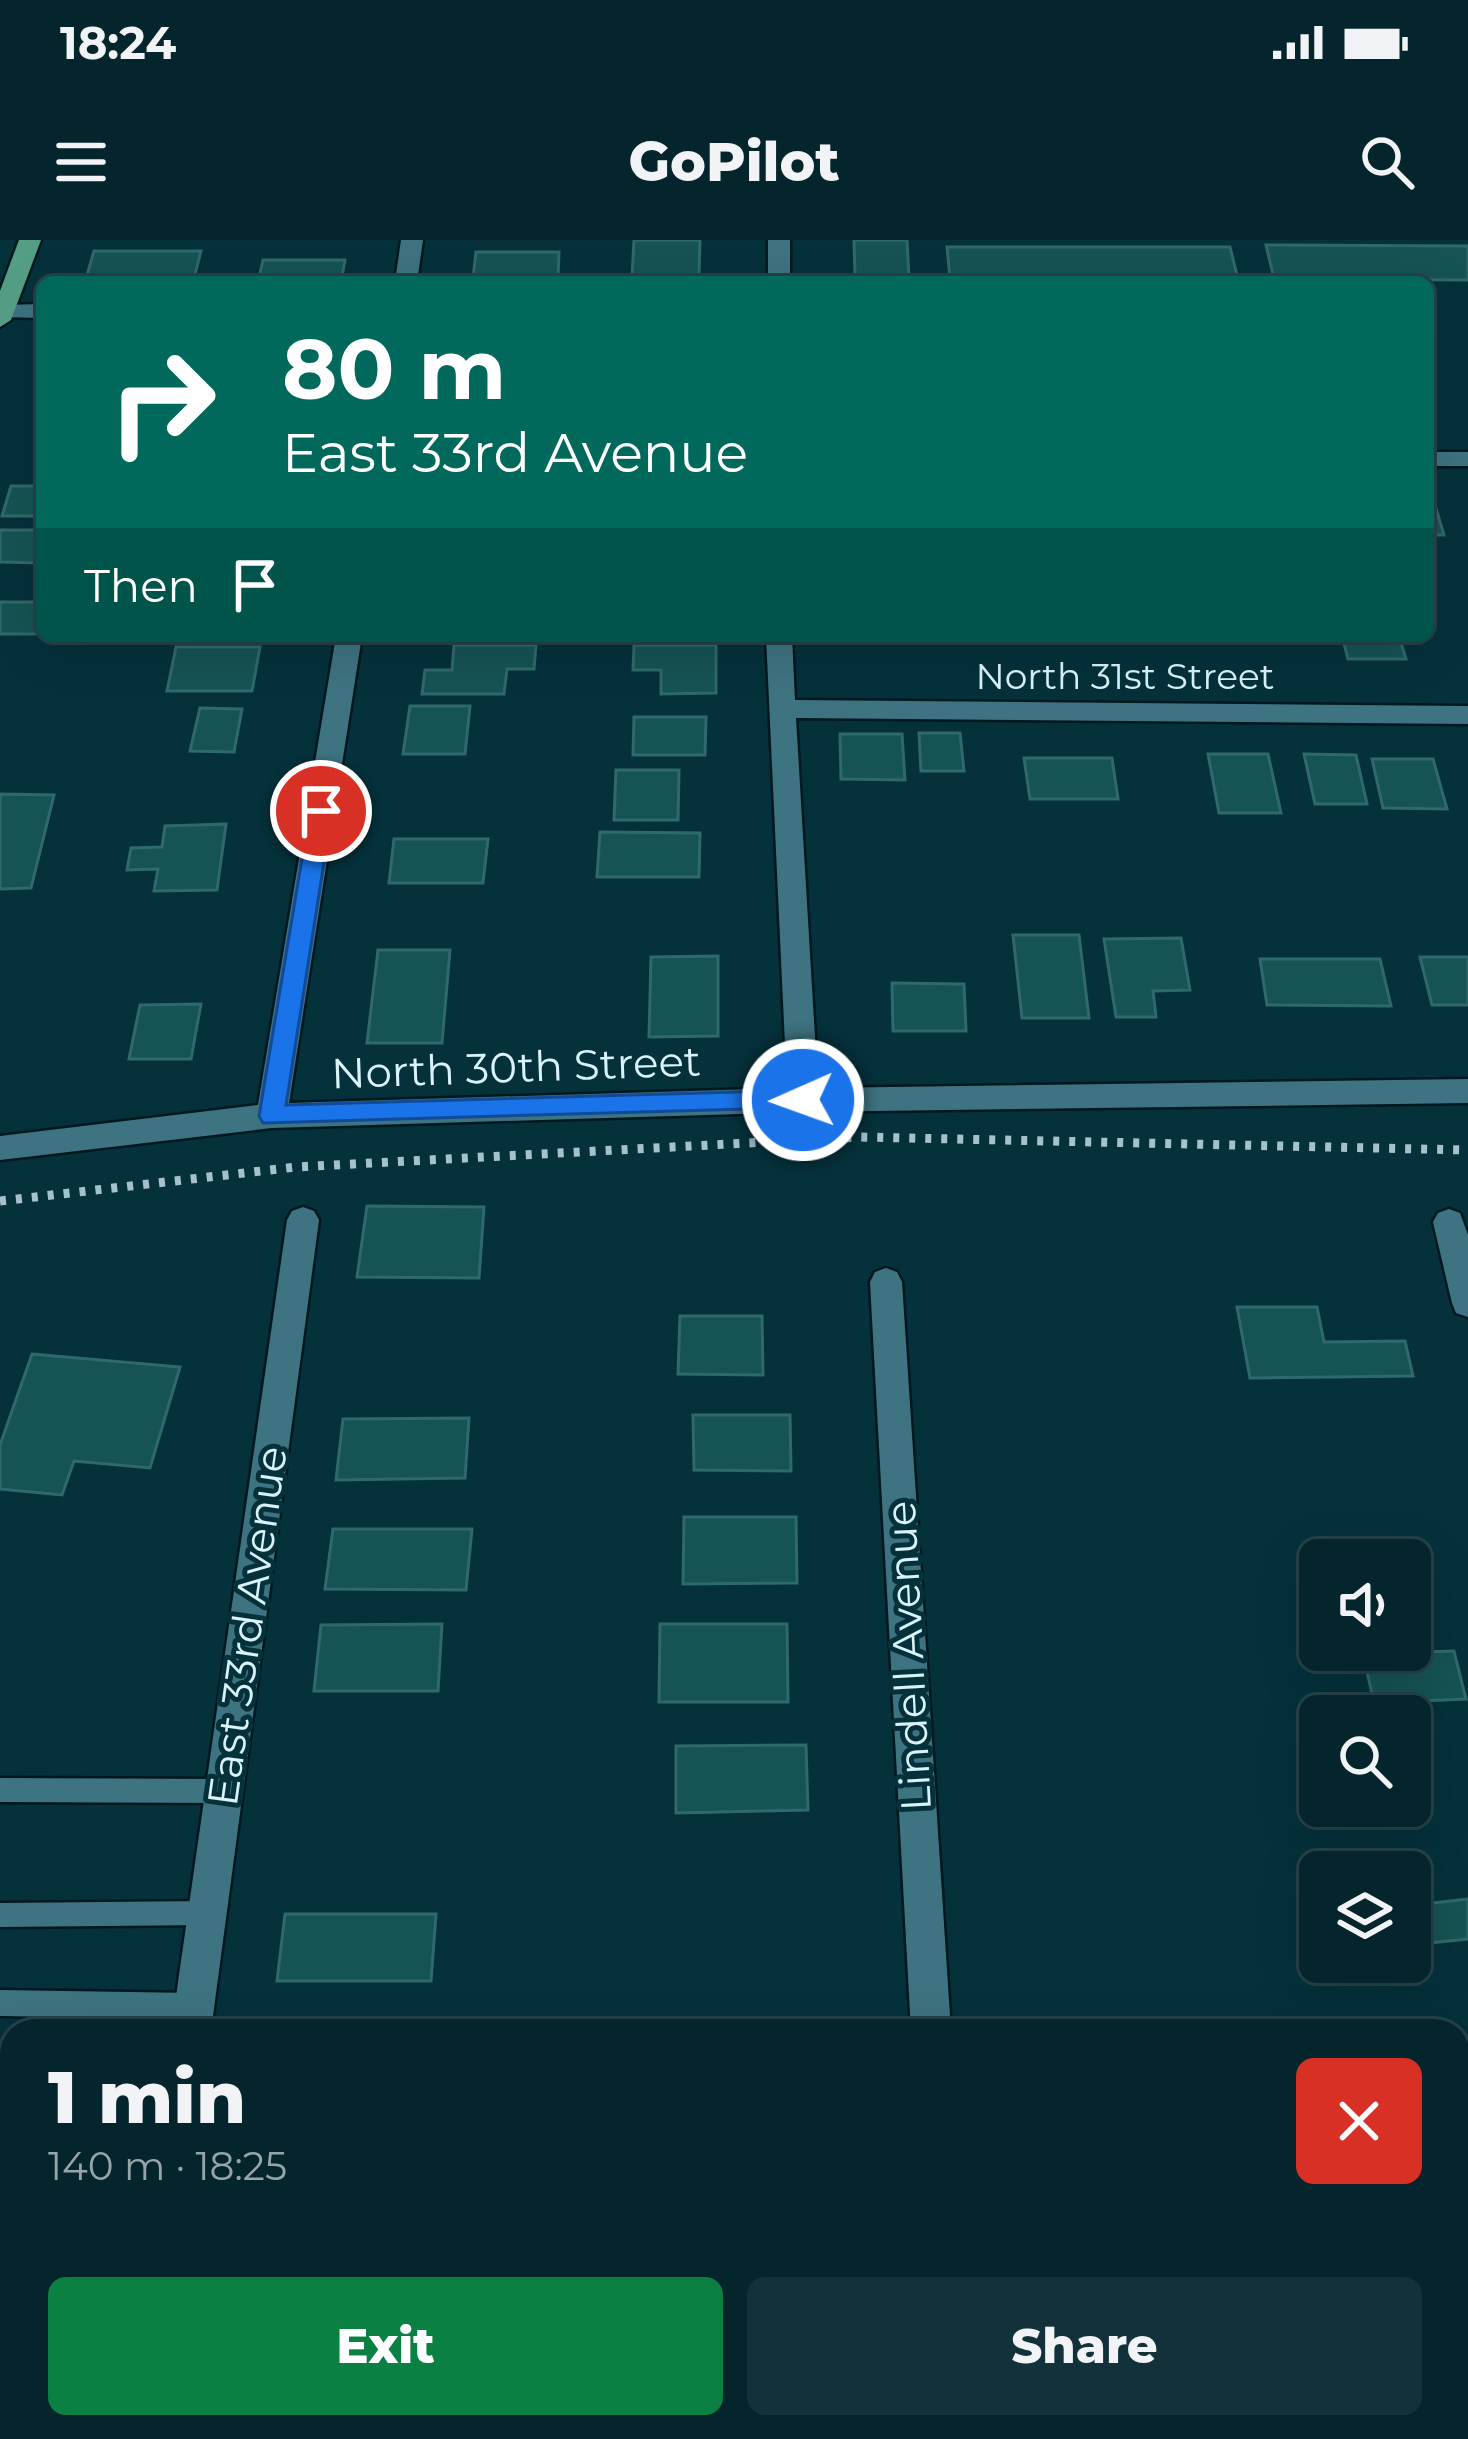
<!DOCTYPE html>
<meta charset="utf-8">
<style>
body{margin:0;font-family:Montserrat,sans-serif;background:#123138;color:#f1f3f6;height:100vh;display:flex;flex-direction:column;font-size:45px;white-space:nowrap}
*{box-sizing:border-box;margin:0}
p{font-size:39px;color:#97a5a9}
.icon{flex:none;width:66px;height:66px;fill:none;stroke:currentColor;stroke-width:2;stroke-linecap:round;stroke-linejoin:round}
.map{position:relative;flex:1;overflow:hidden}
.sheet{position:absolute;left:0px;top:1779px;width:1470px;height:420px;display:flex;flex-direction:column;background:#04252c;border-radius:36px 36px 0 0;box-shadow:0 12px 48px #0002,0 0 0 3px #254248}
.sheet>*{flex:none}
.banner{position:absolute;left:36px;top:36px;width:1398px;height:366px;border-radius:18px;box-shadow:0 12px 48px #0002,0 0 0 3px #254248;background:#00695c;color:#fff;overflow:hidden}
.controls{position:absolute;left:1299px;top:1299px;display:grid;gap:24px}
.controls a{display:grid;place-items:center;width:132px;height:132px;border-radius:18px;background:#04252c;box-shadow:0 12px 48px #0002,0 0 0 3px #254248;font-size:60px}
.pin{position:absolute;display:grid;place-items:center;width:102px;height:102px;color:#fff;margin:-51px;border:6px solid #fff;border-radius:50%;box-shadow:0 3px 12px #0007}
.me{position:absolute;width:132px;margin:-66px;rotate:268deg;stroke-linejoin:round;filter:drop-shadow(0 0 9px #0008)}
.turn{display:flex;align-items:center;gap:42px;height:252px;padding:0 48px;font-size:54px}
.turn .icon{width:156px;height:156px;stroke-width:2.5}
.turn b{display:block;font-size:84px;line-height:102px}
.then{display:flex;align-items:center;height:114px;padding:0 48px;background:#0003;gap:24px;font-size:45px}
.round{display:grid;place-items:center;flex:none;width:126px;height:126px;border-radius:18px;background:#123138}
.head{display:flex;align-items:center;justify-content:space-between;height:204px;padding:0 48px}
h1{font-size:72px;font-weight:800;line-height:90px}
.cta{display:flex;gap:24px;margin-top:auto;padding:24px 48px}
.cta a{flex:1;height:138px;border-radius:18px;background:#0b8043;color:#fff;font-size:48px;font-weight:800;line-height:138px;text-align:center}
.cta a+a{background:#123138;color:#f1f3f6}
.status{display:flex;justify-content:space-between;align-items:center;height:84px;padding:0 60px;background:#04252c;direction:ltr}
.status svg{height:33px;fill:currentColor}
header{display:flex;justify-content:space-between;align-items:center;height:156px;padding:0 48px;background:#04252c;font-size:54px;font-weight:800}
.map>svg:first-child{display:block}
.building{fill:#165354;stroke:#30696b;stroke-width:3}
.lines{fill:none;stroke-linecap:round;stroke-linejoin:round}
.service-casing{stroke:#00181f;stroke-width:5}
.minor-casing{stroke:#00181f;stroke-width:5}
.primary-casing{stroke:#00181f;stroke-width:5}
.service{fill:#3e7381;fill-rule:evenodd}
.minor{fill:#3e7381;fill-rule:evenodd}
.primary{fill:#559e86;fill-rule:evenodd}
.rail{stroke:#a3c2ca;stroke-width:9;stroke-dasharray:6 10;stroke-linecap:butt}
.route{fill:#1a73e8;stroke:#114b97;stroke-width:3}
.labels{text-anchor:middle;stroke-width:10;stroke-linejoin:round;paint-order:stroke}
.far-street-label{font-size:36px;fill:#d8f3fa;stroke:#05313b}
.street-label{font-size:42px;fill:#d8f3fa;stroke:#05313b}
</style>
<div class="status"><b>18:24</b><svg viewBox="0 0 49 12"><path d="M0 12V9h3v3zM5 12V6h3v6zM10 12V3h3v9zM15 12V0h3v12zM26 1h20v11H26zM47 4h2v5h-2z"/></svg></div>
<header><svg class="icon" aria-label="menu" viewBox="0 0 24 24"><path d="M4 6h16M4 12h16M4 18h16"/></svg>GoPilot<svg class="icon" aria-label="search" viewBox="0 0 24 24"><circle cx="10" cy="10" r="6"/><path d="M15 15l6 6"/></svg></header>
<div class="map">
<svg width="1468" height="2199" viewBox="0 0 1468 2199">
<rect width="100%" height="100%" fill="#05313b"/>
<path class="building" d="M634,0H700L699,37H632Z
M854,0H907L909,37H855Z
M1266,5L1468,6V40L1274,39Z
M947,7H1230L1238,39H950Z
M94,11H201L193,42H85Z
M476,12H559L558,38H473Z
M263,20H345L341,42H258Z
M1428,245H1429L1444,295H1428Z
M11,246H42V276H2Z
M0,290H42V323L0,322Z
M0,362H42V394H0Z
M1342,396H1399L1406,419H1348Z
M454,405H536L534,429H507L504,454H422L425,430H452Z
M634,405H716V453L661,454V430H633Z
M176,407H260L252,451H167Z
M410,466H470L465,514H403Z
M200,468L242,469L234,512L190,511Z
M634,477H706L705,515H633Z
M919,493H960L964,531H921Z
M840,494H902L905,540L841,539Z
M1208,514H1268L1281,573H1219Z
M1304,514L1356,515L1367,564H1315Z
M1024,518H1112L1118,559H1030Z
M1372,519H1433L1447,569L1383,568Z
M616,530H679L678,580H614Z
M0,554L54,555L31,648L0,649Z
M226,584L217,650L154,651L158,629L127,630L131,608L162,607L165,586Z
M600,592L700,593L699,637H597Z
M394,599H488L483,643H389Z
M1013,695H1079L1089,778H1022Z
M1181,698L1190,750L1153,751L1156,777H1116L1104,699Z
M378,710H450L442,803H367Z
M718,716V796L649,797L651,717Z
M1420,717H1468V765H1432Z
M1260,719H1380L1391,766L1267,765Z
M892,743L964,744L966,791H893Z
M201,764L191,819H129L140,765Z
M367,966L484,967L479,1038L357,1037Z
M1237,1067H1317L1324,1102L1405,1101L1413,1136L1250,1138Z
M680,1076H762L763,1135L678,1134Z
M32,1114L180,1127L150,1228L74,1221L62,1255L0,1249V1205Z
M693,1175H790L791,1231L694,1230Z
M469,1178L465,1238L336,1240L343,1179Z
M684,1277H796L797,1343L683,1344Z
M333,1289H472L466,1350L325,1349Z
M442,1384L438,1451H314L321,1385Z
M660,1384H787L788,1462H659Z
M1454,1411L1466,1459L1374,1463L1363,1414Z
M806,1505L808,1570L676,1573V1506Z
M1422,1624L1432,1663L1468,1659V1699L1410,1705V1632H1384L1383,1628Z
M285,1674H436L431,1741H277Z
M1458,1891H1468V2116H1458Z"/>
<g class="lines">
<defs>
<path id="service" d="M0,1538L224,1539L232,1543L236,1551L232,1559L224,1563L0,1562Z
M208,1661L217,1664L220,1673L217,1682L208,1685L0,1687V1663Z
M0,1750L195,1753L204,1757L208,1766L204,1775L195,1779L0,1776Z
M12,1843V1869L0,1870V1844Z
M0,1976H12V2002H0Z"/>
<path id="minor" d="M401,0H423L417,42H395Z
M768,0H790V42H768Z
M42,64V78L0,77V65Z
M1428,212H1468V226H1428Z
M336,396H362L289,863L787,848L766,396H792L795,460L1468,466V484L796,478L818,848L1468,839V863L803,872L272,888L0,920V896L258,865Z
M303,967L314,971L319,980L211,1791H171L287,980L292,971Z
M1449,969L1460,973L1468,995V1077L1456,1073L1452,1063L1433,982L1438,973Z
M886,1028L897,1032L902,1042L951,1791H911L870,1042L875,1032Z
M109,2187H153L151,2199H107Z
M932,2187H976L977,2199H933Z"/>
<path id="primary" d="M19,0H41L11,80L0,87V51Z"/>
</defs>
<use href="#service" class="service-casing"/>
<use href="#minor" class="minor-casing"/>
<use href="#primary" class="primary-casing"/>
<use href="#service" class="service"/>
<use href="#minor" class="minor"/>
<use href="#primary" class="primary"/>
<path class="rail" d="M0,961L296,927L861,897L1468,910"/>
</g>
<path class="route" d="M321,563L332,571L286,865L803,850L816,860L812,867L263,883L259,876L310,571Z"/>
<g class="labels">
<g class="far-street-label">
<text x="1125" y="449">North 31st Street</text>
</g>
<g class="street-label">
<text transform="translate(516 827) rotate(-2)" y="15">North 30th Street</text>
<text transform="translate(247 1386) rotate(-82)" y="15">East 33rd Avenue</text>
<text transform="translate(908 1416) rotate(-93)" y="15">Lindell Avenue</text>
</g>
</g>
</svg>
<div class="controls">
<a><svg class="icon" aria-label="sound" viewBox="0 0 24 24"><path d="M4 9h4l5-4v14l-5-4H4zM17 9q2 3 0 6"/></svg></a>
<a><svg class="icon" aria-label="search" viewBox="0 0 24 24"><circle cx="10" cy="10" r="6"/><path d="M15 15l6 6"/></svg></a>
<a><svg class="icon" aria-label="layers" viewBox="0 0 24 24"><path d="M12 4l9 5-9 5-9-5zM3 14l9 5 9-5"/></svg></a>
</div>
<div class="pin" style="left:321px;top:571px;background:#d93025"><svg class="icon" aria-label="arrive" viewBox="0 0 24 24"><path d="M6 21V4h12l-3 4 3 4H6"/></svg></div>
<svg class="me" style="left:803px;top:860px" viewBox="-20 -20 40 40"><circle r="17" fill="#1a73e8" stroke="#fff" stroke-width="3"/><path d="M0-11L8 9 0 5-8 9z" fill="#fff"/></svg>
<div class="banner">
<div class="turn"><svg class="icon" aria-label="right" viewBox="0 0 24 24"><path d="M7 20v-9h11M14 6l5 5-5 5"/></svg><div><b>80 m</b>East 33rd Avenue</div></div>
<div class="then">Then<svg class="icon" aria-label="arrive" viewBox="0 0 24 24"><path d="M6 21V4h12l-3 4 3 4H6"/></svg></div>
</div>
<section class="sheet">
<div class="head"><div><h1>1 min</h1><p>140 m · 18:25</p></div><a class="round" style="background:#d93025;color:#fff"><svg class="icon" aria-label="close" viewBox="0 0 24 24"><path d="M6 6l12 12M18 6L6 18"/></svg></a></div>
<div class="cta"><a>Exit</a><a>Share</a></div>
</section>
</div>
